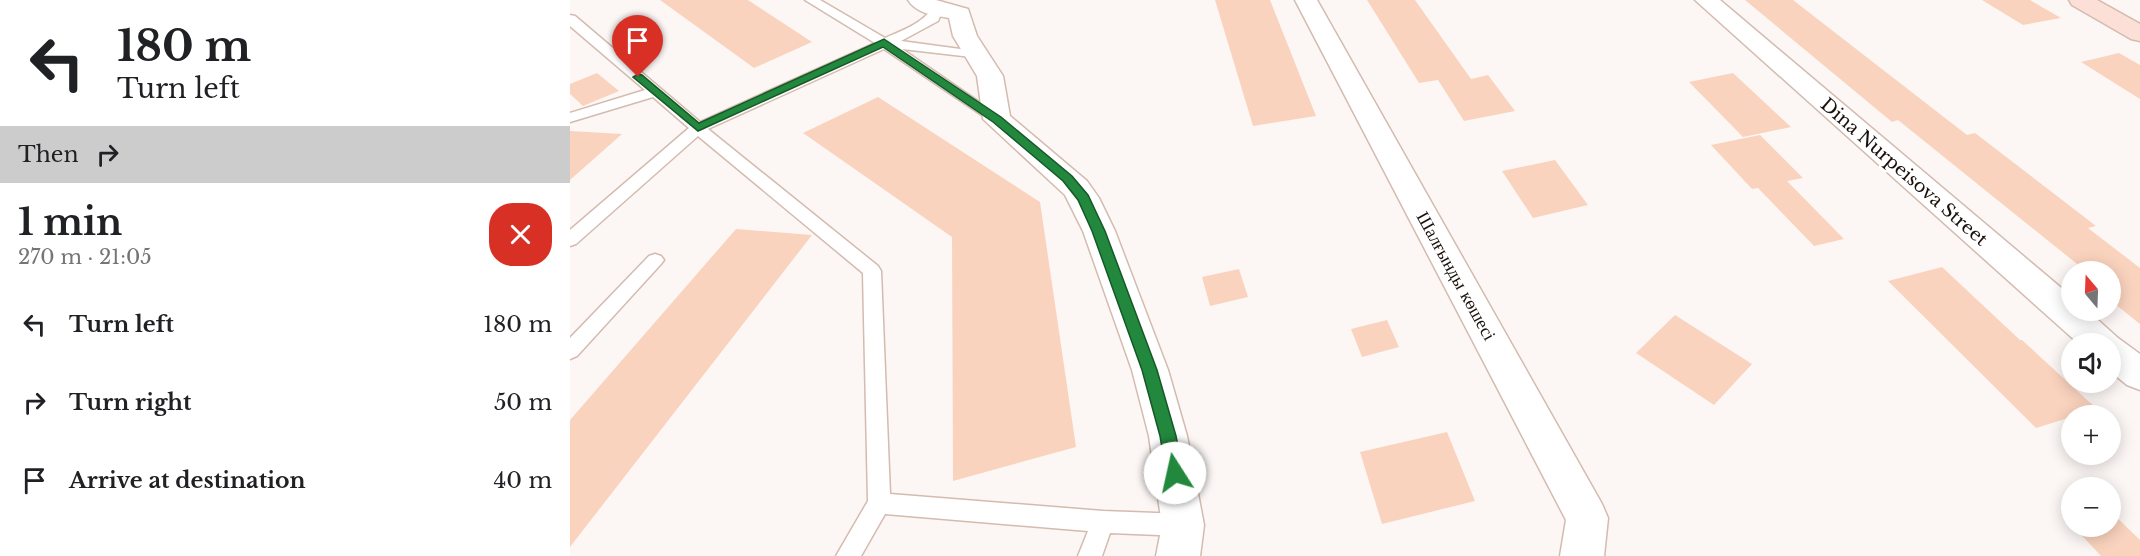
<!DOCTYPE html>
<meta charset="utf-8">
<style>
body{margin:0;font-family:"Libre Baskerville",serif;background:#f2f2f2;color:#202124;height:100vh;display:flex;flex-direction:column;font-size:22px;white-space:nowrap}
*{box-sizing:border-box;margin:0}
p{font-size:20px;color:#757577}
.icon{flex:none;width:33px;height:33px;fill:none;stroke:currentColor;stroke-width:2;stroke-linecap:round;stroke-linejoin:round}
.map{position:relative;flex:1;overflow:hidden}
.sheet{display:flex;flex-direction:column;background:#fff;width:570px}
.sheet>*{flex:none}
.guide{background:#fff;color:#202124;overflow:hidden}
.needle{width:39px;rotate:341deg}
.controls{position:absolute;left:1491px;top:261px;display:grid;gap:12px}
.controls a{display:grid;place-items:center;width:60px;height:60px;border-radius:50%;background:#fff;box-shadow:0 3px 15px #0003;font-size:30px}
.pin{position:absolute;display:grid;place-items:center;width:51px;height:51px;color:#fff;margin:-62px -26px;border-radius:50% 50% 50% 0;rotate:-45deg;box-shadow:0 0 6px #0007}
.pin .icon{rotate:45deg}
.me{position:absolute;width:66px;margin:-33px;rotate:350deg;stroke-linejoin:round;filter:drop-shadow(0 0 4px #0008)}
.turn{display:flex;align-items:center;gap:21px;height:126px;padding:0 18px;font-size:27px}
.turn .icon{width:78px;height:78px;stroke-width:2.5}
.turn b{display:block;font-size:42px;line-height:51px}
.then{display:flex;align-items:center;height:57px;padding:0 18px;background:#0003;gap:12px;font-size:22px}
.round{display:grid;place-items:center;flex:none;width:63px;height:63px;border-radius:24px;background:#f2f2f2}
.summary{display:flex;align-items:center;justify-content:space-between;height:102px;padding:0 18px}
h1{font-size:36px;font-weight:800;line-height:45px}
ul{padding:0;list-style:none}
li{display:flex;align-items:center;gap:18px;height:78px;padding:0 18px}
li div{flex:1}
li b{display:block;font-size:22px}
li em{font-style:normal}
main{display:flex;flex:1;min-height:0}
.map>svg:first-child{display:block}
.building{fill:#fad3be}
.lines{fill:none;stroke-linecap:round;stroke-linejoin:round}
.lane-casing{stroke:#d4bbaf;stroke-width:3}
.street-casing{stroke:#d4bbaf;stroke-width:3}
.secondary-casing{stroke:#d4bbaf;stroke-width:3}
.lane{fill:#fff;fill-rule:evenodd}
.street{fill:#fff;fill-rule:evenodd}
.secondary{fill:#fcdfd6;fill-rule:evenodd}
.route{fill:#22883e;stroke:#165828;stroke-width:1.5}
.labels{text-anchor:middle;stroke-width:5;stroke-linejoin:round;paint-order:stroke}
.street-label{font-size:18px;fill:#1a110d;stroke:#fff}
</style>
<main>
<section class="sheet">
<div class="guide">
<div class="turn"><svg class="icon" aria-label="left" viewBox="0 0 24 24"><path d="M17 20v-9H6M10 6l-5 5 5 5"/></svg><div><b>180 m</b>Turn left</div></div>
<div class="then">Then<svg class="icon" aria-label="right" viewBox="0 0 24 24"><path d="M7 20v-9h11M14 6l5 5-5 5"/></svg></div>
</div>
<div class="summary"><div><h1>1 min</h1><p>270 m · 21:05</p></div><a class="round" style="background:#d93025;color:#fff"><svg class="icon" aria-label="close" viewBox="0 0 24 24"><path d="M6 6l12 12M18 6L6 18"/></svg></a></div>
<ul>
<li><svg class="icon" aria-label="left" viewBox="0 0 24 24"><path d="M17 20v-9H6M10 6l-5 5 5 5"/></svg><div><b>Turn left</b></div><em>180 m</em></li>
<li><svg class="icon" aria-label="right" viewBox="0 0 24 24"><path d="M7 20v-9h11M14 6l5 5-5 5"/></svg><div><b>Turn right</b></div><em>50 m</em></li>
<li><svg class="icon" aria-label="arrive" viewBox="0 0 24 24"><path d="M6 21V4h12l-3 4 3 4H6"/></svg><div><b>Arrive at destination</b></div><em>40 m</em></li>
</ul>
</section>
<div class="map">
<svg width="1570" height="556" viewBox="0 0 1570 556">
<rect width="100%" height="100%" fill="#fcf7f4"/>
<path class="building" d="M90,0H178L242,42L184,68Z
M645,0H700L746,116L683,126Z
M797,0H845L901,79L918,75L945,111L894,121L868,80L849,83Z
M1175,0H1223L1397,135L1405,133L1526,226L1518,228L1570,268V324L1540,300V272H1517L1328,120L1322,122Z
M1412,0H1460L1491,18L1453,25Z
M1549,53L1570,65V99L1511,62Z
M27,73L49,91L13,106L0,94V84Z
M1163,73L1221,127L1173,137L1119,82Z
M308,97L470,202L506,447L383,481L382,237L233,133Z
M0,131L52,134L0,180Z
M1190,135L1233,178L1217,181L1274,239L1244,246L1188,188L1182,189L1141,145Z
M985,160L1018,205L963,218L932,171Z
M166,229L242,235L0,547V420Z
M1372,267L1450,340H1452L1527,409L1466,428L1318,281Z
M669,269L678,297L640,306L632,277Z
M1105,315L1182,364L1144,405L1066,353Z
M817,320L829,347L792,357L781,329Z
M877,432L905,501L812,524L790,452Z
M1540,511L1570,540V556H1531L1503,526H1540Z"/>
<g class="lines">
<defs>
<path id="lane" d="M235,0H250L315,38C333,30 352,24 363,7H371L373,10L368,21L331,41L405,51L412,55L410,58L332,49L434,119L432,122H422L314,49L138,129L308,266L311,271L320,494L533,511L613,514L621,517L624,525L621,533L613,536L540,533L532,556H508L518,531L315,514L291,556H266L298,501L293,273L128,136L6,244L0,246V230L119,128L83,97L0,122V113L75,90L0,26V15L5,16L130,122L305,43Z
M85,254L91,256L94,260L91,264L7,356L0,359V338L79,256Z"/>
<path id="street" d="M338,0H366L398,9L407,36L433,76L440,116L517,181L529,198L545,231L598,370L617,436L634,525L630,556H586L592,525L579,436L562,370L513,231L495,195L413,119L407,76L383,36L379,18C364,15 347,14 338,0Z
M725,0H747L1032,504L1038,518L1034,556H990L996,520Z
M1125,0H1150L1502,297V310H1517L1548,338L1570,354V390L1557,385L1540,371V344H1509Z"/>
<path id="secondary" d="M1499,0H1527L1570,24V41L1561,39L1502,5Z"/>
</defs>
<use href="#lane" class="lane-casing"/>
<use href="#street" class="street-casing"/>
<use href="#secondary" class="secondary-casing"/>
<use href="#lane" class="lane"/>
<use href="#street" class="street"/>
<use href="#secondary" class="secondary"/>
</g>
<path class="route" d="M314,39L431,117L502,176L518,195L535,231L587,370L606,436L613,473L611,478L605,480L599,478L596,473L590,436L572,370L522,231L508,200L493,181L423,122L313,47L128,131L63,77L68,74L72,75L129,123Z"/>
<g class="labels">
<g class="street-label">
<text transform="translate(1334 172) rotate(41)" y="6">Dina Nurpeisova Street</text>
<text transform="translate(886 276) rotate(61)" y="6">Шалғынды көшесі</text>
</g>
</g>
</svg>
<div class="controls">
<a><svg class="needle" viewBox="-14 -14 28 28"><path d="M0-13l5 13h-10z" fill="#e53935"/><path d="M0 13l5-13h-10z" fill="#757577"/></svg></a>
<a><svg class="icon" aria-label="sound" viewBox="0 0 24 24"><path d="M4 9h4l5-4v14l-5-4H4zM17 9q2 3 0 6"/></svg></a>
<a>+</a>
<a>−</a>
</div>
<div class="pin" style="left:68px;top:77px;background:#d93025"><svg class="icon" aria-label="arrive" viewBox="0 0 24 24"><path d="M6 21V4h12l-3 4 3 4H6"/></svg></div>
<svg class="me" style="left:605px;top:473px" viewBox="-20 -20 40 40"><circle r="19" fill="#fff"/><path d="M0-13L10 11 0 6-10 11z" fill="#22883e"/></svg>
</div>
</main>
